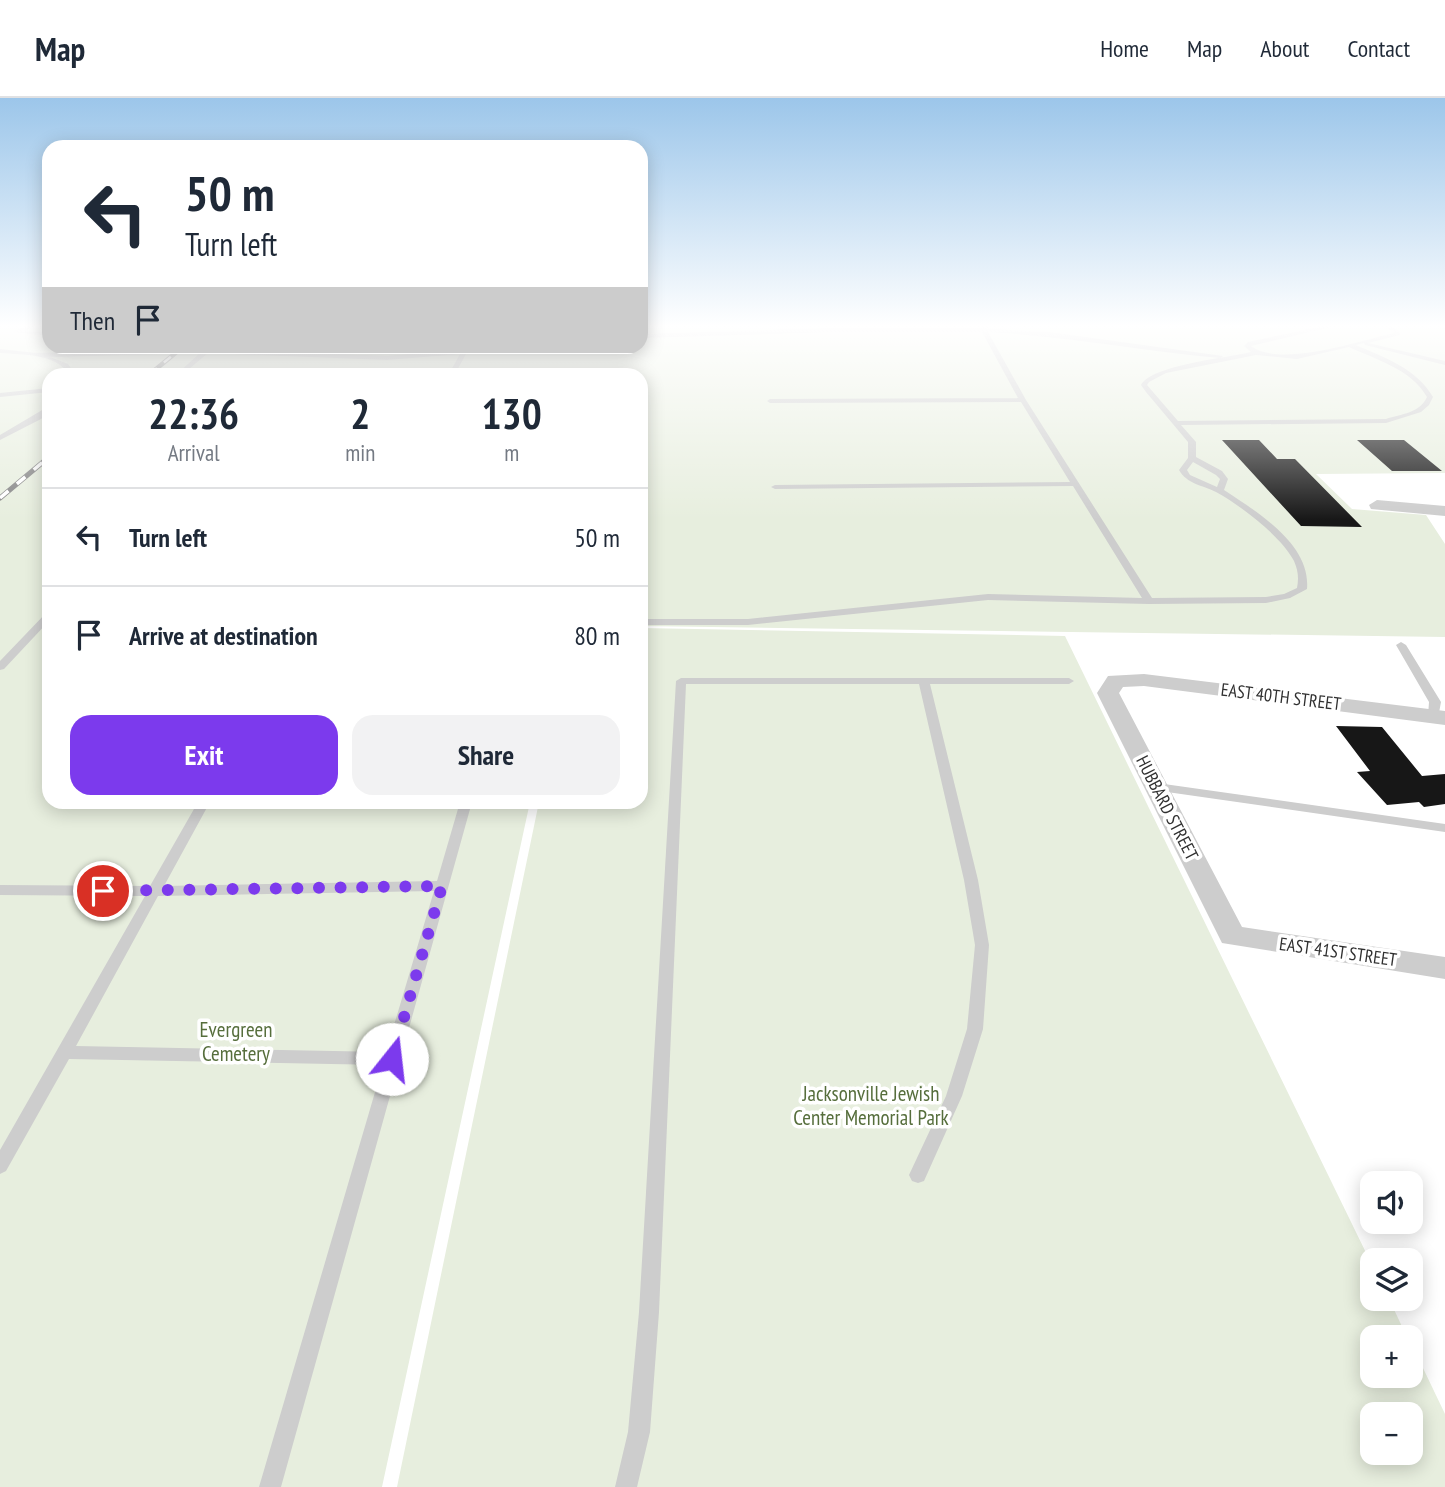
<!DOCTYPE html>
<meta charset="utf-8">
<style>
body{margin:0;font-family:"PT Sans Narrow",sans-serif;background:#f2f2f3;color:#1f2937;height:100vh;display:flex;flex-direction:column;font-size:26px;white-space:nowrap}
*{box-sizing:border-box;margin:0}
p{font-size:23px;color:#747a83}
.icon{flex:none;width:38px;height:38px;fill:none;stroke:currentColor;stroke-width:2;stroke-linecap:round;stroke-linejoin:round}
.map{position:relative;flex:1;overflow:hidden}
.side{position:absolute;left:42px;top:270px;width:606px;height:441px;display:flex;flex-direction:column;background:#fff;border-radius:21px;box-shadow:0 4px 18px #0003}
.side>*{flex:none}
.top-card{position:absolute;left:42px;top:42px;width:606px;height:214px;border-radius:21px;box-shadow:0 4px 18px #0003;background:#fff;color:#1f2937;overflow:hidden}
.controls{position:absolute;left:1360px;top:1073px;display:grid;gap:14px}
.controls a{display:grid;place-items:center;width:63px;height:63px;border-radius:14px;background:#fff;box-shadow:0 4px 18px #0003;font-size:35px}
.pin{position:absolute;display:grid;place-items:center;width:60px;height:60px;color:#fff;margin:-30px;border:4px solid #fff;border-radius:50%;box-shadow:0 2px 7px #0007}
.me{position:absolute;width:77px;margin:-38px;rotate:16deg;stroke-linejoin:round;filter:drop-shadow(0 0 5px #0008)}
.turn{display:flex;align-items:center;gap:24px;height:147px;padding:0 28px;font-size:32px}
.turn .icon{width:91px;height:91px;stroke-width:2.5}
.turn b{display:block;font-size:49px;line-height:60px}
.then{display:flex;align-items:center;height:66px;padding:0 28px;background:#0003;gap:14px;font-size:26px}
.eta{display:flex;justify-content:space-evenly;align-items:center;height:119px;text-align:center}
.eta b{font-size:42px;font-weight:600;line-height:49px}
.button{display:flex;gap:14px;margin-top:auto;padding:14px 28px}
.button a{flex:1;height:80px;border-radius:21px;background:#7c3aed;color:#fff;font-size:28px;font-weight:600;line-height:80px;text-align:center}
.button a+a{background:#f2f2f3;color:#1f2937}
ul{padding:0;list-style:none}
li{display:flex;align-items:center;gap:21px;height:98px;padding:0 28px;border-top:2px solid #e0e1e3}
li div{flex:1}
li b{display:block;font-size:26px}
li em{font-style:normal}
header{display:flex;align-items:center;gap:42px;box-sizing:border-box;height:98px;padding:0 35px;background:#fff;border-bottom:2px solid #e0e1e3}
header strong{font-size:33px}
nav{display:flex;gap:38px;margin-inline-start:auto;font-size:24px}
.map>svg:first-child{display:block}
.green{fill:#e7eede;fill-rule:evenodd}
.building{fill:#171717}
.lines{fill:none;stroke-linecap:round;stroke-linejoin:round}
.service{fill:#cdcdcd;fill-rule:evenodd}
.minor{fill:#cdcdcd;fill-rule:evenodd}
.rail-far1-casing{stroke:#858585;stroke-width:4.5}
.rail-casing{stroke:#858585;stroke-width:5}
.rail-far1{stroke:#fff;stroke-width:2.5;stroke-dasharray:9;stroke-linecap:butt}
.rail{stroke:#fff;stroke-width:3.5;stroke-dasharray:11;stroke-linecap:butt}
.route{stroke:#7c3aed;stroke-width:12;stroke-dasharray:0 21.6}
.labels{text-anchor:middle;stroke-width:7;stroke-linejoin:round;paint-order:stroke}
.street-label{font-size:18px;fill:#303030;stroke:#fff}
.near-park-label{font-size:21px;fill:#566e3c;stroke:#fff}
</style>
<header>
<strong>Map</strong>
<nav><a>Home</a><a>Map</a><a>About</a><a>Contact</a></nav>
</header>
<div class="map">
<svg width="1445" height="1389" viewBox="0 0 1445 1389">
<rect width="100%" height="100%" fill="#fff"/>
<path class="green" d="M0,228H49V248H640L641,228H1445V375L1316,376L1352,411L1426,417L1445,446V539L641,528L640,276H49V704H530L382,1389H0Z
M641,530L1065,538L1372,1167V1200L1389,1201L1407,1239H1372V1278H1410L1411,1245L1445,1316V1389H397L539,704H640ZM1372,1316H1410V1354H1372Z"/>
<path class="building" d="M1222,342H1259L1277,361H1295L1362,429L1301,428Z
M1357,342H1404L1442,373H1392Z
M1336,628L1382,629L1422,678L1445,676V706L1424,709L1419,704L1387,707L1357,674L1370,673Z"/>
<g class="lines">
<path class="service" d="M26,228H33L24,233L49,234V238L13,234Z
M982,228H988L987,231L1049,234L1223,258L1220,260C1142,253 1066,238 988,234L1026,302L1152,500L1266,499L1284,496L1297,490C1299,480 1298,472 1294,463C1281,438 1240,407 1216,394C1202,387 1187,386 1179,372L1188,360V344L1146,294L1141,287C1152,267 1227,260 1251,254L1244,248L1248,244L1324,228H1335L1251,248C1279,270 1360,243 1394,235L1386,228H1392L1400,235V237L1368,245L1445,263V267L1365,247L1364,245L1356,247C1385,260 1416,270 1433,299L1429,307L1421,314L1386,325L1181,327L1196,344V359L1222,373L1228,381L1224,392C1257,414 1311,446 1307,491L1290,500L1266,505L1149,506L988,502L748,527H640V521H748L988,496L1142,500L1073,388L775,391L771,389L775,387L1070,384L1021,304L770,305L767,303L770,301L1018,300L982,234H832L640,240V236L832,230H982ZM1349,249C1377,262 1411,271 1427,299C1420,315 1401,316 1386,321L1178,323L1147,287L1149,284L1166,275L1256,257L1297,261ZM1193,364L1216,377L1220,381L1217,389L1190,377L1187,372Z
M513,248H546L466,256L455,276H449L460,256L387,262L208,255L183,276H177L200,255L50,259L68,266L75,276H69C55,255 24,257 0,255V251L36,255L206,251L387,258Z
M49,290V294L0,299V295Z
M49,308V314L41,321L0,342V337Z
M49,514V523L4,571L0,572V563L46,515Z
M1401,544L1406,547L1441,604L1438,620L1434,621L1428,618L1429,604L1396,547Z
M681,580H1069L1074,583L1069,586H930L978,782L989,847L983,931L962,998L924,1083L918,1085L912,1083L909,1077L946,998L967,931L975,847L964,782L919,586H686L659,1214L650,1334L637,1389H615L628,1334L639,1214L676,583Z
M1157,685L1445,726V734L1153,692L1151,689L1153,686Z
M198,704H210L164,788L437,783L460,704H472L281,1389H259L383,967L69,961L6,1073L0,1076V1052L145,798L0,797V787L150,788ZM434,793L386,954L76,948L158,798Z"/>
<path class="minor" d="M1377,402L1445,408V418L1371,411L1369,407Z
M1144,576L1445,613V627L1144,588L1123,589L1119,595L1242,829L1445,859V881L1222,845L1097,595L1108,578Z"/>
<defs>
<path id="rail-far1" d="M150,276L184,248"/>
<path id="rail" d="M0,400L49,359"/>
</defs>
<use href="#rail-far1" class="rail-far1-casing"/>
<use href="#rail" class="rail-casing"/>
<use href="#rail-far1" class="rail-far1"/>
<use href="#rail" class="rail"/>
</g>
<linearGradient id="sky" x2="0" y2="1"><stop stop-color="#9cc6ea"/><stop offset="0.54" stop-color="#fff"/><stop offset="1" stop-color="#fff" stop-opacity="0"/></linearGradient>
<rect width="1445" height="422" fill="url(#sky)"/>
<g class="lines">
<path class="route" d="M103,793L442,788L392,961"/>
</g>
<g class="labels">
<g class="street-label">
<text transform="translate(1281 599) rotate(7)" y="6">EAST 40TH STREET</text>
<text transform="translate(1167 710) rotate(63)" y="6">HUBBARD STREET</text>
<text transform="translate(1338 854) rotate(8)" y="6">EAST 41ST STREET</text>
</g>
<g class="near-park-label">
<text x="236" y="939">Evergreen<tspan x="236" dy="24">Cemetery</tspan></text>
<text x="871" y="1003">Jacksonville Jewish<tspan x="871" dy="24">Center Memorial Park</tspan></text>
</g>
</g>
</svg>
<div class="controls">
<a><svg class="icon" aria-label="sound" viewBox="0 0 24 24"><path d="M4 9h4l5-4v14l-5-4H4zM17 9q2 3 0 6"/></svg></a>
<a><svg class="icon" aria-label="layers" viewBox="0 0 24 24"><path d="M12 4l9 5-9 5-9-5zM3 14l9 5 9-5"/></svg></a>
<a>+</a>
<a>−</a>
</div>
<div class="pin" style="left:103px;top:793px;background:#d93025"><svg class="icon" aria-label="arrive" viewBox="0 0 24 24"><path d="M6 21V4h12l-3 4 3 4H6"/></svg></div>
<svg class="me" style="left:392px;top:961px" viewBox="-20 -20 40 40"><circle r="19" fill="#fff"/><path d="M0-13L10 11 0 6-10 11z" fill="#7c3aed"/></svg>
<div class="top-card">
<div class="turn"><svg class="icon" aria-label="left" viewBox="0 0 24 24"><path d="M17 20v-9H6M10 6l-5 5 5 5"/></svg><div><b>50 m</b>Turn left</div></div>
<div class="then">Then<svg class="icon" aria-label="arrive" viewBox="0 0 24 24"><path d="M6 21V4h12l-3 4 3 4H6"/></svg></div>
</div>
<section class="side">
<div class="eta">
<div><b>22:36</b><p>Arrival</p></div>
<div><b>2</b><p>min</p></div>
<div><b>130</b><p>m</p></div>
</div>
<ul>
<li><svg class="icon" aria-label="left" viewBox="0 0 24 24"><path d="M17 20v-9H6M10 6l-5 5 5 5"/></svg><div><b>Turn left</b></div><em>50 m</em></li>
<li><svg class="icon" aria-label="arrive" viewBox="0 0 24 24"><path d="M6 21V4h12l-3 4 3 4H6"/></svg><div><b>Arrive at destination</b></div><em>80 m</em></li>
</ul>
<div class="button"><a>Exit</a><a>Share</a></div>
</section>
</div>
